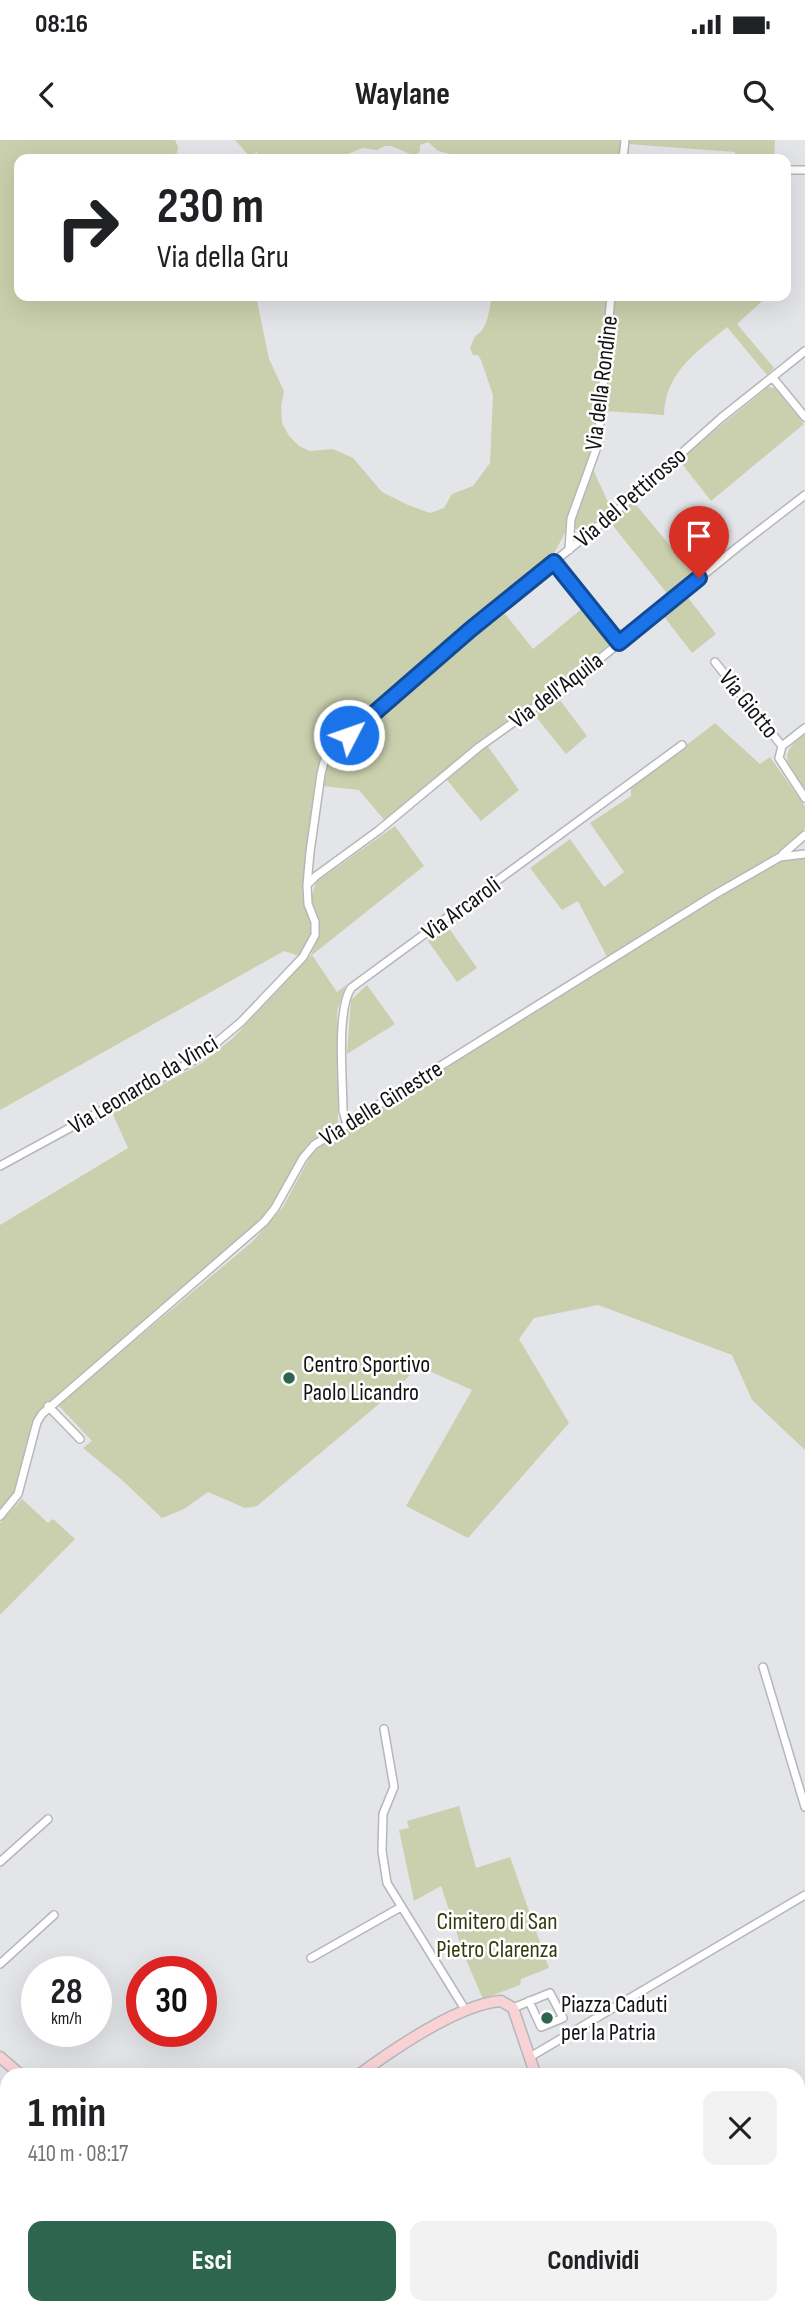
<!DOCTYPE html>
<html lang="it">
<meta charset="utf-8">
<style>
body{margin:0;font-family:"Sofia Sans Condensed",sans-serif;background:#f2f2f2;color:#202124;height:100vh;display:flex;flex-direction:column;font-size:26px;white-space:nowrap}
*{box-sizing:border-box;margin:0}
p{font-size:23px;color:#757577}
.icon{flex:none;width:38px;height:38px;fill:none;stroke:currentColor;stroke-width:2;stroke-linecap:round;stroke-linejoin:round}
.map{position:relative;flex:1;overflow:hidden}
.sheet{position:absolute;left:0px;top:1928px;width:805px;height:247px;display:flex;flex-direction:column;background:#fff;border-radius:21px 21px 0 0;box-shadow:0 7px 28px #0002}
.sheet>*{flex:none}
.guide{position:absolute;left:14px;top:14px;width:777px;height:147px;border-radius:14px;box-shadow:0 7px 28px #0002;background:#fff;color:#202124;overflow:hidden}
.speed{position:absolute;left:21px;top:1816px;display:flex;gap:14px;font-size:35px;font-weight:700;text-align:center}
.speed>*{display:grid;place-content:center;width:91px;height:91px;border-radius:50%;background:#fff;box-shadow:0 7px 28px #0002;line-height:1}
.speed small{font-size:18px;font-weight:400}
.speed .limit{border:10px solid #d22;background:#fff;color:#111}
.pin{position:absolute;display:grid;place-items:center;width:60px;height:60px;color:#fff;margin:-72px -30px;border-radius:50% 50% 50% 0;rotate:-45deg;box-shadow:0 0 7px #0007}
.pin .icon{rotate:45deg}
.me{position:absolute;width:77px;margin:-38px;rotate:49deg;stroke-linejoin:round;filter:drop-shadow(0 0 5px #0008)}
.turn{display:flex;align-items:center;gap:24px;height:147px;padding:0 28px;font-size:32px}
.turn .icon{width:91px;height:91px;stroke-width:2.5}
.turn b{display:block;font-size:49px;line-height:60px}
.round{display:grid;place-items:center;flex:none;width:74px;height:74px;border-radius:14px;background:#f2f2f2}
.headline{display:flex;align-items:center;justify-content:space-between;height:119px;padding:0 28px}
h1{font-size:42px;font-weight:700;line-height:52px}
.cta{display:flex;gap:14px;margin-top:auto;padding:14px 28px}
.cta a{flex:1;height:80px;border-radius:14px;background:#2d654e;color:#fff;font-size:28px;font-weight:700;line-height:80px;text-align:center}
.cta a+a{background:#f2f2f2;color:#202124}
.status{display:flex;justify-content:space-between;align-items:center;height:49px;padding:0 35px;background:#fff;direction:ltr}
.status svg{height:19px;fill:currentColor}
header{display:flex;justify-content:space-between;align-items:center;height:91px;padding:0 28px;background:#fff;font-size:32px;font-weight:700}
.map>svg:first-child{display:block}
.green{fill:#cad0ad}
.lines{fill:none;stroke-linecap:round;stroke-linejoin:round}
.minor-casing{stroke:#b6b7bb;stroke-width:10}
.secondary-casing{stroke:#b6b7bb;stroke-width:13}
.minor{stroke:#fff;stroke-width:7}
.secondary{stroke:#f9d2d5;stroke-width:10}
.route-casing{stroke:#114b97;stroke-width:18}
.route{stroke:#1a73e8;stroke-width:12}
.poi-dot{fill:#2d654e;stroke:#fff;stroke-width:2.5}
.labels{text-anchor:middle;stroke-width:5;stroke-linejoin:round;paint-order:stroke}
.street-label{font-size:24px;fill:#131315;stroke:#fff}
.poi-label{font-size:24px;fill:#131315;stroke:#fff;text-anchor:start}
.park-label{font-size:24px;fill:#363a0f;stroke:#fff}
</style>
<div class="status"><b>08:16</b><svg viewBox="0 0 49 12"><path d="M0 12V9h3v3zM5 12V6h3v6zM10 12V3h3v9zM15 12V0h3v12zM26 1h20v11H26zM47 4h2v5h-2z"/></svg></div>
<header><svg class="icon" aria-label="back" viewBox="0 0 24 24"><path d="M15 5l-7 7 7 7"/></svg>Waylane<svg class="icon" aria-label="search" viewBox="0 0 24 24"><circle cx="10" cy="10" r="6"/><path d="M15 15l6 6"/></svg></header>
<div class="map">
<svg width="805" height="2175" viewBox="0 0 805 2175">
<rect width="100%" height="100%" fill="#e4e5e9"/>
<path class="green" d="M0,0H175L178,7L177,13L161,19H19V156H256L269,219L284,251L281,267L282,283L289,296L299,306L310,311L333,309L353,318L382,352L408,365L430,373L444,368L452,354L473,346L490,323L493,255L481,220L478,215H473L470,208L475,196C488,190 489,169 492,156H609L594,306L578,347L565,393L558,406L550,420L471,486L322,620L304,740V760L312,790L311,798L299,816L284,811L0,970Z
M235,0H622L621,19H470L438,11L428,2L420,5V11L415,16L391,6H385L377,10L363,8L335,19H309L282,15L277,19H260L257,12L250,17Z
M628,0H775L774,19L735,18V12L627,4Z
M615,156H768L737,184L774,228L767,235L727,187C697,212 665,232 664,275L605,271Z
M768,247L775,248L804,284L711,361L679,320Z
M593,329L611,369L579,394L573,383L584,350Z
M633,361L695,436L669,456L610,382Z
M686,455L716,494L692,513L662,474Z
M584,467L613,501L578,531L480,604L385,681L359,650L323,646L326,627L333,613L502,470L533,509Z
M556,555L587,596L566,614L532,572Z
M715,583L760,624L770,617L805,666V688L790,705L607,817L578,761L562,770L530,728L570,699L604,747L624,732L590,683L631,656V648Z
M805,594V649C788,624 775,616 805,594Z
M487,605L519,650L481,681L447,640Z
M395,686L424,726L312,815L337,852L346,845L337,871L338,985L306,1006L273,1066L243,1096L44,1266L33,1281L15,1353L0,1371V1085L128,1008L112,972L202,923L233,898L311,815L319,793L311,759L316,742Z
M794,717L805,718V1310L752,1260L732,1215L598,1165L534,1178L519,1199L569,1283L468,1398L406,1366L472,1250L418,1226L397,1249L257,1366L245,1368L208,1352L184,1369L162,1378L122,1340L83,1308L92,1301L58,1265L252,1102L283,1067L311,1015L320,1007L777,721Z
M448,787L477,828L457,842L428,801Z
M367,845L395,884L347,914L351,860Z
M22,1359L48,1383L53,1379L75,1399L0,1475V1383Z
M459,1666L476,1728L510,1717L549,1828L521,1839L520,1845L483,1859L464,1815L441,1746L414,1761L399,1690L409,1688L407,1681Z"/>
<g class="lines">
<defs>
<path id="minor" d="M623,19L625,0
M786,30H805
M773,238L805,277
M569,410L571,379L598,304L611,156
M554,422L619,503
M715,522L782,606
M805,588L782,606L779,618L805,658
M783,714L805,695
M308,744L316,736L379,690L479,607L581,534L739,406L805,355
M347,984L343,971C343,941 336,871 351,848L682,605
M0,1026L198,918L241,882L303,817L315,795V782L308,764L307,745L310,712L321,634L324,622L330,611L471,489L619,369L721,278L805,211
M48,1266L80,1299
M0,1376L18,1354L37,1282L42,1274L264,1082L275,1068L303,1018L314,1005L714,755L780,717L805,714
M763,1527L805,1667
M384,1589L394,1647L383,1674L382,1711L387,1743L466,1871
M0,1722L48,1679
M311,1818L401,1767
M0,1824L54,1775
M513,1868L550,1853L563,1878L541,1887L529,1861
M530,1917L805,1755
M0,2015L7,2018
M798,2051L805,2054
M0,2073L7,2058
M0,2138L7,2142
M61,2168L74,2175
M229,2168V2175
M285,2175V2168"/>
<path id="secondary" d="M0,1917L22,1936
M357,1936C391,1911 459,1864 501,1861L513,1868L536,1936
M452,2168L459,2175
M610,2168L612,2175"/>
</defs>
<use href="#minor" class="minor-casing"/>
<use href="#secondary" class="secondary-casing"/>
<use href="#minor" class="minor"/>
<use href="#secondary" class="secondary"/>
</g>
<g class="lines">
<defs>
<path id="route" d="M349,595L471,489L554,422L619,503L699,438"/>
</defs>
<use href="#route" class="route-casing"/>
<use href="#route" class="route"/>
</g>
<g class="poi-dot">
<circle cx="289" cy="1238" r="7"/>
<circle cx="547" cy="1878" r="7"/>
</g>
<g class="labels">
<g class="street-label">
<text transform="translate(601 243) rotate(-83)" y="8">Via della Rondine</text>
<text transform="translate(630 357) rotate(-41)" y="8">Via del Pettirosso</text>
<text transform="translate(556 550) rotate(-37)" y="8">Via dell'Aquila</text>
<text transform="translate(749 564) rotate(51)" y="8">Via Giotto</text>
<text transform="translate(461 768) rotate(-36)" y="8">Via Arcaroli</text>
<text transform="translate(143 944) rotate(-31)" y="8">Via Leonardo da Vinci</text>
<text transform="translate(381 963) rotate(-32)" y="8">Via delle Ginestre</text>
</g>
<g class="poi-label">
<text x="303" y="1232">Centro Sportivo<tspan x="303" dy="28">Paolo Licandro</tspan></text>
<text x="561" y="1872">Piazza Caduti<tspan x="561" dy="28">per la Patria</tspan></text>
</g>
<g class="park-label">
<text x="497" y="1789">Cimitero di San<tspan x="497" dy="28">Pietro Clarenza</tspan></text>
</g>
</g>
</svg>
<div class="speed"><div>28<small>km/h</small></div><div class="limit">30</div></div>
<div class="pin" style="left:699px;top:438px;background:#d93025"><svg class="icon" aria-label="arrive" viewBox="0 0 24 24"><path d="M6 21V4h12l-3 4 3 4H6"/></svg></div>
<svg class="me" style="left:349px;top:595px" viewBox="-20 -20 40 40"><circle r="17" fill="#1a73e8" stroke="#fff" stroke-width="3"/><path d="M0-11L8 9 0 5-8 9z" fill="#fff"/></svg>
<div class="guide">
<div class="turn"><svg class="icon" aria-label="right" viewBox="0 0 24 24"><path d="M7 20v-9h11M14 6l5 5-5 5"/></svg><div><b>230 m</b>Via della Gru</div></div>
</div>
<section class="sheet">
<div class="headline"><div><h1>1 min</h1><p>410 m · 08:17</p></div><a class="round"><svg class="icon" aria-label="close" viewBox="0 0 24 24"><path d="M6 6l12 12M18 6L6 18"/></svg></a></div>
<div class="cta"><a>Esci</a><a>Condividi</a></div>
</section>
</div>
